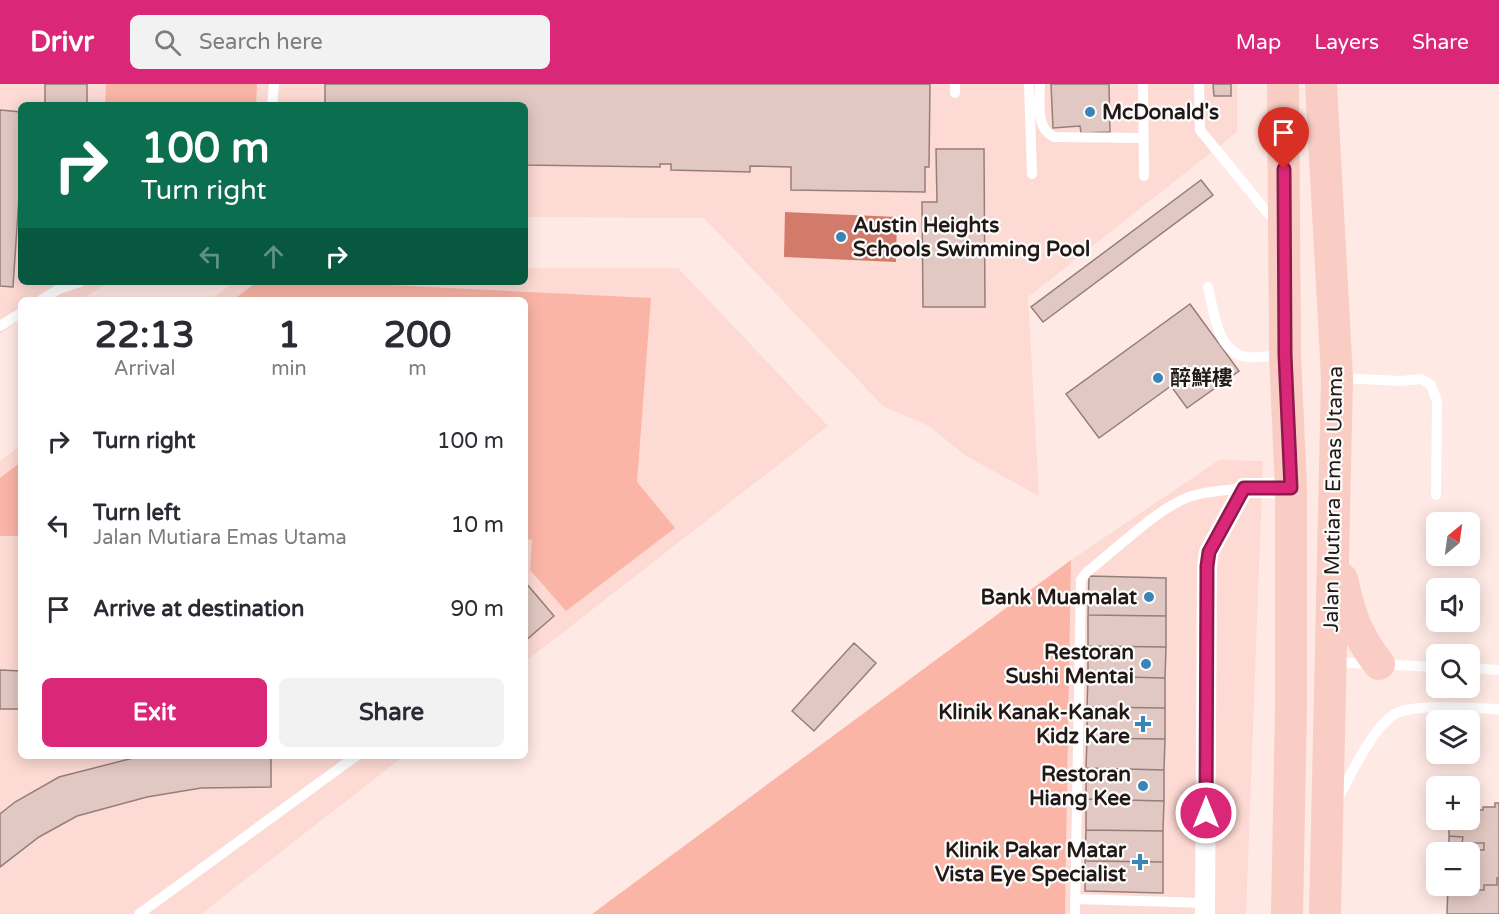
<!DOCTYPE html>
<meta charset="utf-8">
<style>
body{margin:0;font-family:"Varela Round","Noto Sans SC",sans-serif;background:#f2f2f3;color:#2b2b33;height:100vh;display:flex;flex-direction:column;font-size:22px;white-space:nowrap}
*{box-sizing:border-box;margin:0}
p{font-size:20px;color:#7c7c81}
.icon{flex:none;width:33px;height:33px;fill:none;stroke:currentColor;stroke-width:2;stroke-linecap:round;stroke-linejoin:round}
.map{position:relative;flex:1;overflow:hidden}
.drawer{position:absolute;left:18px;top:213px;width:510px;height:462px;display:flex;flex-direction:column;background:#fff;border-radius:9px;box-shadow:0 3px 15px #0003}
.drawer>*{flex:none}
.top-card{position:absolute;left:18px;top:18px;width:510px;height:183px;border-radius:9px;box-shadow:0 3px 15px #0003;background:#0b6e4f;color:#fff;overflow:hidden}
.needle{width:39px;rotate:29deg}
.controls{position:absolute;left:1426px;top:428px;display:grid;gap:12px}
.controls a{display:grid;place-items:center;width:54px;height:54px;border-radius:9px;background:#fff;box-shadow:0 3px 15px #0003;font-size:30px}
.pin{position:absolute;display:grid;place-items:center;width:51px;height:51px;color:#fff;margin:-62px -26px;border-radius:50% 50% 50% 0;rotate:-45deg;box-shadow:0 0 6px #0007}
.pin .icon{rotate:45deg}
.me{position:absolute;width:66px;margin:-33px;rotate:0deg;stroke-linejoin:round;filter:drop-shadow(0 0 4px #0008)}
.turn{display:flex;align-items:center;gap:21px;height:126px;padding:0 24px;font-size:27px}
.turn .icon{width:78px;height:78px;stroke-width:2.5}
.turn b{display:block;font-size:42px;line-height:51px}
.lanes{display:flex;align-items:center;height:57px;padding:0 24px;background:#0003;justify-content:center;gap:30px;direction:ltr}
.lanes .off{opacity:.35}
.eta{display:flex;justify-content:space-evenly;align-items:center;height:102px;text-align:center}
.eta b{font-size:36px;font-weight:700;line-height:42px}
.action{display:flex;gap:12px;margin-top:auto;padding:12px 24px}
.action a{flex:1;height:69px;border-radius:9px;background:#db2777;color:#fff;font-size:24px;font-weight:700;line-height:69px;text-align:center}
.action a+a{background:#f2f2f3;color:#2b2b33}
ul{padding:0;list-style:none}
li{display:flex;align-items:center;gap:18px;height:84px;padding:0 24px}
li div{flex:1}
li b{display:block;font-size:22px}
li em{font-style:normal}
header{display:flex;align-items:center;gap:36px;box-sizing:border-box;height:84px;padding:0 30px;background:#db2777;color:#fff}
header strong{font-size:28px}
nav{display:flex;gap:33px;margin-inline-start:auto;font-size:21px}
.search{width:420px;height:54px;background:#f2f2f3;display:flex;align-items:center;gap:15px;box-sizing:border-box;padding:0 21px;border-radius:9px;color:#7c7c81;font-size:22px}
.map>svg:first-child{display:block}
.built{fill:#fddad3}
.green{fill:#fab5a7}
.water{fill:#d37b6a}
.building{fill:#e2c8c2;stroke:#967e79;stroke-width:1.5}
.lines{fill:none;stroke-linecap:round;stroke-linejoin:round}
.lane{stroke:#fff;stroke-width:10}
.street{stroke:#fff;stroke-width:20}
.primary{stroke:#f9cdc3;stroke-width:32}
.route-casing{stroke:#8e194d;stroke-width:15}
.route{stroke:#db2777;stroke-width:10}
.poi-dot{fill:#3a84b7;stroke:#fcfcfc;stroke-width:2}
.labels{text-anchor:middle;stroke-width:4.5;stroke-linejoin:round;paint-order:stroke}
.poi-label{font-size:21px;font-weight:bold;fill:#221917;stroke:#fcfcfc;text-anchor:end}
.street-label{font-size:21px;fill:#221917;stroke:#fcfcfc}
</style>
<header>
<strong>Drivr</strong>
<div class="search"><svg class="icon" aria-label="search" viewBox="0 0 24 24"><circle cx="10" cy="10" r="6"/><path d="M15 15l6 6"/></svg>Search here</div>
<nav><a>Map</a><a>Layers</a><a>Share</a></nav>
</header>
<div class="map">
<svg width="1499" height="830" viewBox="0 0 1499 830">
<rect width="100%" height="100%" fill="#ffe9e4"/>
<path class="built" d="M0,0H1237V48L1028,213L1039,412L966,372L929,342L883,322L704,134L525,133V21H21V198H109L81,216H21V235L0,250Z
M525,184H678L828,342L525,578V216H210L234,198H525Z
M21,361V672H404L201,830H0V377Z
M1219,376L1263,377L1246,830H1065L1071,476Z"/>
<path class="green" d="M106,0H257L256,21H105Z
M257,198H329L651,214L637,398L675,444L566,527L530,486L532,456L525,455V216H233Z
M21,378V452H0V394Z
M1071,476L1065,830H592Z"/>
<path class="water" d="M785,128L897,133L896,178L784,173Z"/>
<path class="building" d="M45,0H87V21H45Z
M325,0H930L929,83H925V108L791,106V83L750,82V88L671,86V80H660V83L525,81V21H325Z
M1051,0H1109L1110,48L1081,49L1080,42L1053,44Z
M1213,0H1231V12H1214Z
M0,26L21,28V83L13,203L0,202Z
M936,65H984L985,223H923L922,118H937Z
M1201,96L1213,111L1043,238L1031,223Z
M1190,220L1239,287L1187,324L1171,302L1099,354L1066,310Z
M1089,492L1166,494V532L1088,531Z
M525,498L554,532L525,557Z
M1088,531L1166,532V563L1088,562Z
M854,559L876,579L814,647L792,627Z
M1088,562L1166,563L1165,594L1088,592Z
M0,586L21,587V625H0Z
M1088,592L1165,594V624L1087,623Z
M1087,623L1165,624V655L1087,654Z
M1087,654L1165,655L1164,686L1086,684Z
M141,672H271V703L201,704L147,713L77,732L39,753L0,783V730L15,718L59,693Z
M1086,684L1164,686V717L1086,715Z
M1086,715L1164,717L1163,747L1086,746Z
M1495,719H1499V830H1447L1448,801H1470V768H1449V735H1470V726H1483V723H1495Z
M1495,719H1499V794H1497V801H1484V806H1470V768H1452V766H1484V759H1462L1463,753L1449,752V735H1470V726H1483V723H1495Z
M1086,746L1163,747V778L1085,777Z
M1085,777L1163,778V809L1085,807Z"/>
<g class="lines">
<path class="lane" d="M1029,0L1032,90
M1040,0C1040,18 1035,44 1054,53L1144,54
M1143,0L1144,92
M1199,0L1200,46L1276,139
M955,9V0
M272,21L274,0
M1208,203C1214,227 1217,270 1248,273C1259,274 1271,272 1282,271
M41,216L59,205L80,198
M0,242L21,229
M1340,294L1401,297L1421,295L1431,301L1437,317L1436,411
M1333,578L1437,583
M1470,584L1499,586
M1337,716C1350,693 1373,641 1397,629C1419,619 1474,625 1499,625
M1076,815L1205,819
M139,830L356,672
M1075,830L1081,496L1087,488C1114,467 1154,428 1184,415C1202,407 1224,407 1244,404"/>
<path class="street" d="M1205,830L1207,482L1209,468L1244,404H1291"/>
<path class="primary" d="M1283,0L1285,271L1291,404V624L1287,830
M1321,0L1337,294L1325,830
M1342,495C1350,530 1356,551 1379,580"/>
</g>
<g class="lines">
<defs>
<path id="route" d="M1206,729L1207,482L1209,468L1244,404H1291L1285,271L1284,85"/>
</defs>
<use href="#route" class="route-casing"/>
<use href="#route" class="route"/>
</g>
<g class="poi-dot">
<circle cx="1090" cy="28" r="6"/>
<circle cx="841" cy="153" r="6"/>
<circle cx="1158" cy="294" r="6"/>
<circle cx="1149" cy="513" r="6"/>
<circle cx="1146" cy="580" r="6"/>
<path d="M1140 631h6v6h6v6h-6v6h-6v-6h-6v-6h6z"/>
<circle cx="1143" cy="702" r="6"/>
<path d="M1137 769h6v6h6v6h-6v6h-6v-6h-6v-6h6z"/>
</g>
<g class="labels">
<g class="poi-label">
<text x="1102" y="35" text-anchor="start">McDonald's</text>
<text x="853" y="148" text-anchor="start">Austin Heights<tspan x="853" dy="24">Schools Swimming Pool</tspan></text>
<text x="1170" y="301" text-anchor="start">醉鮮樓</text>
<text x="1137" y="520">Bank Muamalat</text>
<text x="1134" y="575">Restoran<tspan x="1134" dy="24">Sushi Mentai</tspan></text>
<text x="1130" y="635">Klinik Kanak-Kanak<tspan x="1130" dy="24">Kidz Kare</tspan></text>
<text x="1131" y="697">Restoran<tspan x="1131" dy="24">Hiang Kee</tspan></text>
<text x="1126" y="773">Klinik Pakar Matar<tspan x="1126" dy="24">Vista Eye Specialist</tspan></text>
</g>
<g class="street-label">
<text transform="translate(1333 415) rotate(-89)" y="7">Jalan Mutiara Emas Utama</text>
</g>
</g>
</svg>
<div class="controls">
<a><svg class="needle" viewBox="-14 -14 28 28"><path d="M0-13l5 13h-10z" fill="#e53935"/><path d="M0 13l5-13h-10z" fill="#7c7c81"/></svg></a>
<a><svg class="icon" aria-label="sound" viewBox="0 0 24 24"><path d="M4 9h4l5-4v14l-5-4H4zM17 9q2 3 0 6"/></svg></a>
<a><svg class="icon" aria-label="search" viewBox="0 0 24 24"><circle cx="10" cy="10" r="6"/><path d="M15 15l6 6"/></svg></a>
<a><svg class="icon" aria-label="layers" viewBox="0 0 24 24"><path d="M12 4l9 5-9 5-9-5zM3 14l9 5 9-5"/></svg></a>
<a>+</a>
<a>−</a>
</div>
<div class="pin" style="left:1284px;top:85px;background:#d93025"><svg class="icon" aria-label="arrive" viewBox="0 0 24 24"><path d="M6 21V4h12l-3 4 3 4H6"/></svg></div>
<svg class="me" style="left:1206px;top:729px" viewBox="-20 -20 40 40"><circle r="17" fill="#db2777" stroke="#fff" stroke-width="3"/><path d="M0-11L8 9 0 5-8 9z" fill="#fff"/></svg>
<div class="top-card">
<div class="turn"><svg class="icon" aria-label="right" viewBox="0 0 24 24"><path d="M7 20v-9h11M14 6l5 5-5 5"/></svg><div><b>100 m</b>Turn right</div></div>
<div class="lanes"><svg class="icon off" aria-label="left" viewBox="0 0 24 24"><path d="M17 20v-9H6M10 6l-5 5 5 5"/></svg><svg class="icon off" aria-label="ahead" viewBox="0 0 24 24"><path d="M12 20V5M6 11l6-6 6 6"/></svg><svg class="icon" aria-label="right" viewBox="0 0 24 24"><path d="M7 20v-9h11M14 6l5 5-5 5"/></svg></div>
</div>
<section class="drawer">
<div class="eta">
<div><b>22:13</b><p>Arrival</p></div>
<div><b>1</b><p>min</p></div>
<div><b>200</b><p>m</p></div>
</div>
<ul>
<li><svg class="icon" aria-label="right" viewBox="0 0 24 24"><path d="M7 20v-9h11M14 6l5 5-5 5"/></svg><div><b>Turn right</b></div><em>100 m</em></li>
<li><svg class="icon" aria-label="left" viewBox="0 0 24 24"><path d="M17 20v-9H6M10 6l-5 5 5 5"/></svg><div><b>Turn left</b><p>Jalan Mutiara Emas Utama</p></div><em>10 m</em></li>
<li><svg class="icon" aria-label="arrive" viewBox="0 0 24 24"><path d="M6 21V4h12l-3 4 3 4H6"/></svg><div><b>Arrive at destination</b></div><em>90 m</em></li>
</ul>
<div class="action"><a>Exit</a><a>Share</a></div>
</section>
</div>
